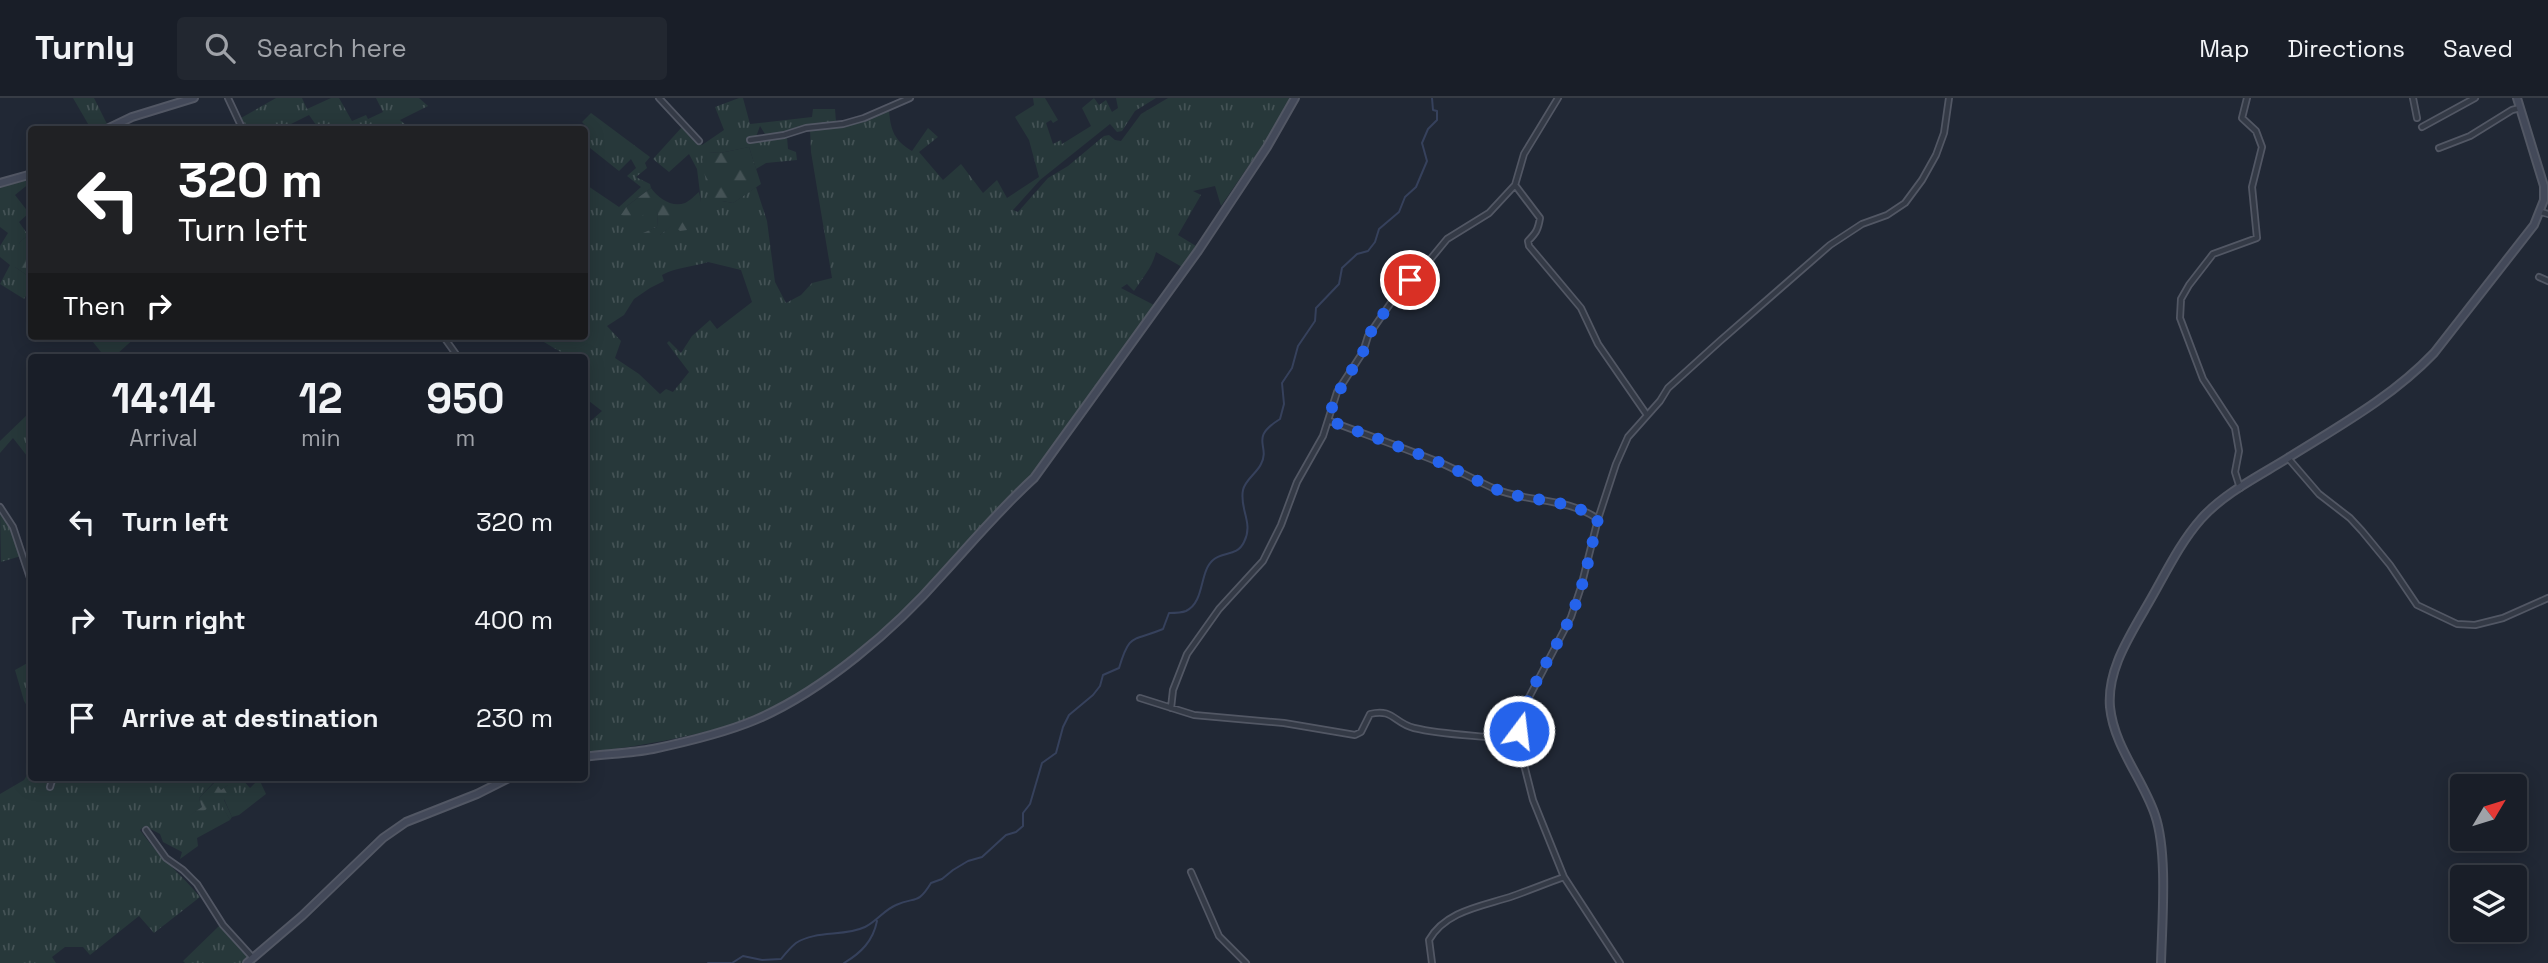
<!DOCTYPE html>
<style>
body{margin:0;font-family:"Space Grotesk",sans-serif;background:#222730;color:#f1f3f6;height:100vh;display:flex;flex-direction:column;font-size:26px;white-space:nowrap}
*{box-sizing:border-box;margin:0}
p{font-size:23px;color:#9fa2a8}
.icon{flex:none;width:38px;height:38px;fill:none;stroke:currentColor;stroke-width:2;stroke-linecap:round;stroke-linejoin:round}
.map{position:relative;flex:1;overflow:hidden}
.drawer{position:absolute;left:28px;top:256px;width:560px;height:427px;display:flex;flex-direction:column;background:#191e28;border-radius:7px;box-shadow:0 4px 18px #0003,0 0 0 2px #373c45}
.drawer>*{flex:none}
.top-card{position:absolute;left:28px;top:28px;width:560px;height:214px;border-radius:7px;box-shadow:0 4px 18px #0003,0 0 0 2px #373c45;background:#202124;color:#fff;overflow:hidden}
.needle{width:46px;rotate:52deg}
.tools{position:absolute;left:2450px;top:676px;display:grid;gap:14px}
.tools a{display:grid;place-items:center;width:77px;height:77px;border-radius:7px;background:#191e28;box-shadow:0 4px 18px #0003,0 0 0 2px #373c45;font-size:35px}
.pin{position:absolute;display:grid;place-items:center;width:60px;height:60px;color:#fff;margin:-30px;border:4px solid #fff;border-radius:50%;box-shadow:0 2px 7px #0007}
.me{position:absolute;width:77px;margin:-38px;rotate:15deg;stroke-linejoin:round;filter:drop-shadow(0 0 5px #0008)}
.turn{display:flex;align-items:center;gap:24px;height:147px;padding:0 35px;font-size:32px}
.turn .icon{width:91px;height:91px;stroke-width:2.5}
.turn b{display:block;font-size:49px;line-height:60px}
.then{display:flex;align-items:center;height:66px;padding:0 35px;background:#0003;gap:14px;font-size:26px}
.eta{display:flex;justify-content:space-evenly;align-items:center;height:119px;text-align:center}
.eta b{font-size:42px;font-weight:700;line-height:49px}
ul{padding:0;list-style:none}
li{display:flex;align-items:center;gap:21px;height:98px;padding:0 35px}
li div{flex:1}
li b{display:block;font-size:26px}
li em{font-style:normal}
header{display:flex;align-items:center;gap:42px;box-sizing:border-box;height:98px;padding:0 35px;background:#191e28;border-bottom:2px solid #373c45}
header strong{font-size:33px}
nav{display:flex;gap:38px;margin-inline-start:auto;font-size:24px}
.search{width:490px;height:63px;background:#222730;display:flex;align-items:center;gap:18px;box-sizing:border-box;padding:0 24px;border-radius:7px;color:#9fa2a8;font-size:26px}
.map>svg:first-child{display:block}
.grass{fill:url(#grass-tufts);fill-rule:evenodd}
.forest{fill:url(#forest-firs)}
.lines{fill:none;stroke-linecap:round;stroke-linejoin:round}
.stream{stroke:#36415c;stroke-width:2}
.street-casing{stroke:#525764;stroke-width:8}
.secondary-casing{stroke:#525764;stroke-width:10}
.street{stroke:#343a46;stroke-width:4.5}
.secondary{stroke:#434959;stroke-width:6}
.route{stroke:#2563eb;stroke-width:12;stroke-dasharray:0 21.6}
</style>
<header>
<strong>Turnly</strong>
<div class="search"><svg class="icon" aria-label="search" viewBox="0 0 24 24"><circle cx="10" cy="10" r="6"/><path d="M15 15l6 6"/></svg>Search here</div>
<nav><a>Map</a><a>Directions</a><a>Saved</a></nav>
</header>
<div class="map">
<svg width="2548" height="865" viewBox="0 0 2548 865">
<defs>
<pattern id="grass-tufts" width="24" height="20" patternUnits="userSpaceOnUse" patternTransform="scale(1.75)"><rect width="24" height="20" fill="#27383a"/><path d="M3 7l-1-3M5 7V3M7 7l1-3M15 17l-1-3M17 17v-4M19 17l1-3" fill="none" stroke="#445255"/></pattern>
<pattern id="forest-firs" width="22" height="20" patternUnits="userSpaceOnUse" patternTransform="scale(1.75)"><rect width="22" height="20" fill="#27383a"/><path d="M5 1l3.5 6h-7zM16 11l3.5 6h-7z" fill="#445255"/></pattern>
</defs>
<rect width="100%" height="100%" fill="#212835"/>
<path class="grass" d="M73,0H94L107,26L91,31Z
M276,0H302L307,11L331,0H339L352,23L366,17L368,21L383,14L376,0H419L428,8L400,22L411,31H319L309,17L287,28L289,31H248L241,20Z
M739,0H743L750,26L812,19L813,11H835L836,24L808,27L785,35L765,36L760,28L756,39L749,44L763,40L787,39L788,51L796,54L797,62L766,65L756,71L749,49L720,55L709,54L722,103L733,105L756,89L767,123L775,184L786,205L801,197L812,185L832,180L811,54L810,31L847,28L889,13C891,33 894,42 912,53L928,30L938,39L919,54L943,82L961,66L983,95L997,82L1007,100L1039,79L1029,42L1015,19L1034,7L1033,0H1045L1058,22L1053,25L1051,22L1046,25L1053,46L1061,42L1062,46L1091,28L1082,10L1094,0L1099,7L1106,2L1112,14L1118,10L1116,0H1156L1135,13L1122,33L1117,34L1110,26L1040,82L1013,112L1018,114L1048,80L1068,68L1104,38L1109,37L1115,42L1121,43L1141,16L1168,0H1290L1271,35L1221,108L1215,88L1193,93L1201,97L1178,137L1196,148L1182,169L1156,154C1152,170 1143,179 1134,193L1127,186L1121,190L1154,207C1109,268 1068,334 1019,392C987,432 950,468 913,504C871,546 822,592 765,615C708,637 645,647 585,655V328L602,313L585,300L584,259H569L534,238H584L585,86L619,109L641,89L627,78L636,70L631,61L619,73L585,46L584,32L581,31L585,27L582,24L591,15L650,59L645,65L647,70L636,79L650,86L651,90L627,108L622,117L653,109L658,116L657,129L644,135L660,137L701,103L697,71L689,56L669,74L653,61L682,29L702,47L724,32L715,9ZM708,164L741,172L752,204L717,231L710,222L692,238L681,255L669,243L667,245L689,274L673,294L666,291L660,296L639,276L615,260L621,243L607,228L624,217L634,201L650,190L664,183L662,177C677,169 692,169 708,164Z
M31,79V84L15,97L29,115L19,124L28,137L20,144L15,169L31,180V190L24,201L0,186L10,167L0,159V148L8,135L0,129V88Z
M81,238H137L117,256L121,259H105L89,239L85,243Z
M28,316L31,318V363L13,340L0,355V343Z
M0,412L12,432L21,458L1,464Z
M31,563V614L24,603L15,572Z
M31,671L32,679H240L250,690L259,681L266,696L239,717L232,719L224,701L228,687L221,692L214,684L199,700L202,709L188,719V722L219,702L230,722L197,740L198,748L180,761L182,754L163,744L160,736L145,728L140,732C157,757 181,776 200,799L154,835L139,818L90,857L83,849H65L52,859L56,865H0V696L24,682Z
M219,828L249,859L243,865H185L183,863Z"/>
<path class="forest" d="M749,49L761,86L733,105L722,103L716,107L709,101L702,61L709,54L720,55Z
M651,90C658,100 672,110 685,105C690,103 695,97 699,94L701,103L687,132L680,133L673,127L660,137L647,142L643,135L657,129L658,116L653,110C642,119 636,123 621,117L627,108Z
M28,137L31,140V180L15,169L12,163L20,144Z
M215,684L221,692L228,687L230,692L224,702L232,719L230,722L219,703L188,723L187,719L202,709L199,700Z"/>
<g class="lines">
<path class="stream" d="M708,865H731
M732,865L743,858L762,862L781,861C785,856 791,849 796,845C816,832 844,839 865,829C877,823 884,812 896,807C915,798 917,808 931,785L942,781L953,772L968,763L982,759L1006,737L1016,734L1023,728V715L1030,706L1042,665L1056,655L1063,629L1069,617L1093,597L1100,588L1103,577L1119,570C1130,534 1132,544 1163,531L1169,515C1174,515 1181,515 1186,513C1205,504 1199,474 1213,462C1223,453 1237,459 1244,444C1254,425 1239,411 1243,392C1245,382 1257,375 1261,366C1271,347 1248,341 1280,321L1284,306L1282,285L1292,270L1298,248L1315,223L1316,210L1339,186L1342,170L1357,156L1368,153L1375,144L1379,131L1399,114L1405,99L1416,89L1427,63L1422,45L1428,31L1437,22V13L1433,12L1432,0
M844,865C861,855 873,843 877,823"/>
<defs>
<path id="street" d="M228,0L243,32
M659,0L699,43
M2413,0L2417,20
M2422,29L2475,0
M750,42L784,37L806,30L843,26L864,20L910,0
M2439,50L2470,38L2512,12L2520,10
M1515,87L1540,120C1538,132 1536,135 1528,143L1529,148L1581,210L1598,246L1647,317
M2541,114L2548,116
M2539,179L2548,183
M443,238L458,259
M1330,323C1367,337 1404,350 1441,365C1459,373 1477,383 1495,391C1529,405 1566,399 1598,421
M2288,360L2319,396L2350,420L2362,433L2390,467L2417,507L2457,526L2475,527L2503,520L2548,500
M2240,390L2235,374L2239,353L2235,330L2203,281L2180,220L2181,201L2189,187L2213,156L2257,140L2252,89L2262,49L2256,33L2242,20L2247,0
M0,409L13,429L32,486
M1140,600L1194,617L1284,625L1355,637L1361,634L1370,616C1393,610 1394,625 1414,630C1448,638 1484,637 1518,643
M1171,610L1173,592L1187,556L1219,511L1263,463L1281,427L1297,384L1323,338L1337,294L1363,254L1368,238L1401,190L1424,169L1447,141L1489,115L1515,87L1524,56L1558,0
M50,689L53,679
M146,732L166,760L183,772L197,786L223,827L253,860
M1191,774L1219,838L1246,865
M1432,865L1429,842C1446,812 1484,808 1513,798C1530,792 1547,785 1564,779
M1620,865L1564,779L1533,702L1518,643L1525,607L1571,519L1581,489L1598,421L1616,366L1628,339L1660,303L1668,290L1720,243L1830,147L1862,126L1887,117L1905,105L1922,82L1936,57L1944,35L1949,0"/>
<path id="secondary" d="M105,32L132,19L194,0
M0,85L32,76
M584,659C607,656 632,655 653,651C686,644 724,635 755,622C823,593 895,531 943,476C974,442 1000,411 1034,380L1198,153L1267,49L1295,0
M247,865L302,818L383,740L406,724L477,696L511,679
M2161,865C2162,824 2168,755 2155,717C2143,681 2114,649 2110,609C2107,573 2128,541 2145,511C2163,481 2178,447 2201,421C2224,395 2259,378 2288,360C2339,328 2392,299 2434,255L2534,127L2544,102V88L2517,0"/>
</defs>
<use href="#street" class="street-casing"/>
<use href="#secondary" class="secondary-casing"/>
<use href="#street" class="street"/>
<use href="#secondary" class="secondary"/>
</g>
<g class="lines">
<path class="route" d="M1410,182L1401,190L1368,238L1363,254L1333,303L1330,323C1367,337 1404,350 1441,365C1459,373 1477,383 1495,391C1529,405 1567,399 1598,421C1590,454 1584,489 1570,520C1552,559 1527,590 1519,633"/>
</g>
</svg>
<div class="tools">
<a><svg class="needle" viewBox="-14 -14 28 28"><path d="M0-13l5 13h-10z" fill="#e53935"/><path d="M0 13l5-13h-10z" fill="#9fa2a8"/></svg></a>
<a><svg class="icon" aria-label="layers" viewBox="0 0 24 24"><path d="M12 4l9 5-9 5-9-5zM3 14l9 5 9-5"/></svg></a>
</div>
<div class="pin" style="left:1410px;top:182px;background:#d93025"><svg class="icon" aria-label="arrive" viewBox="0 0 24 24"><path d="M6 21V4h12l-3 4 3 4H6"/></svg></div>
<svg class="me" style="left:1519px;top:633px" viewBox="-20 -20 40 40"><circle r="17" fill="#2563eb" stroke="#fff" stroke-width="3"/><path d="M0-11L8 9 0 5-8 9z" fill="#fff"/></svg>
<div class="top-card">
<div class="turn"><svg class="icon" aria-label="left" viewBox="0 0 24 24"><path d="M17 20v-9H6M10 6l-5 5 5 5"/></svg><div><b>320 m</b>Turn left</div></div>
<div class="then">Then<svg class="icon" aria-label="right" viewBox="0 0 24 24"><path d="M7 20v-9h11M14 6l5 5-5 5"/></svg></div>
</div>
<section class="drawer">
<div class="eta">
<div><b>14:14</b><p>Arrival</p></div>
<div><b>12</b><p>min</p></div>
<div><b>950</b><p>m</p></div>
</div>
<ul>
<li><svg class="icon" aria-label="left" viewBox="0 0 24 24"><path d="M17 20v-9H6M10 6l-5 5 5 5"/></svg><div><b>Turn left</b></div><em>320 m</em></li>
<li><svg class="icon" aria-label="right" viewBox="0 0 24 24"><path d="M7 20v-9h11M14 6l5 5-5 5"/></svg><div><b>Turn right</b></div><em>400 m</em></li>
<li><svg class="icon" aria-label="arrive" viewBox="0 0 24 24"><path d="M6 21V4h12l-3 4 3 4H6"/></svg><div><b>Arrive at destination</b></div><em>230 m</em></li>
</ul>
</section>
</div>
